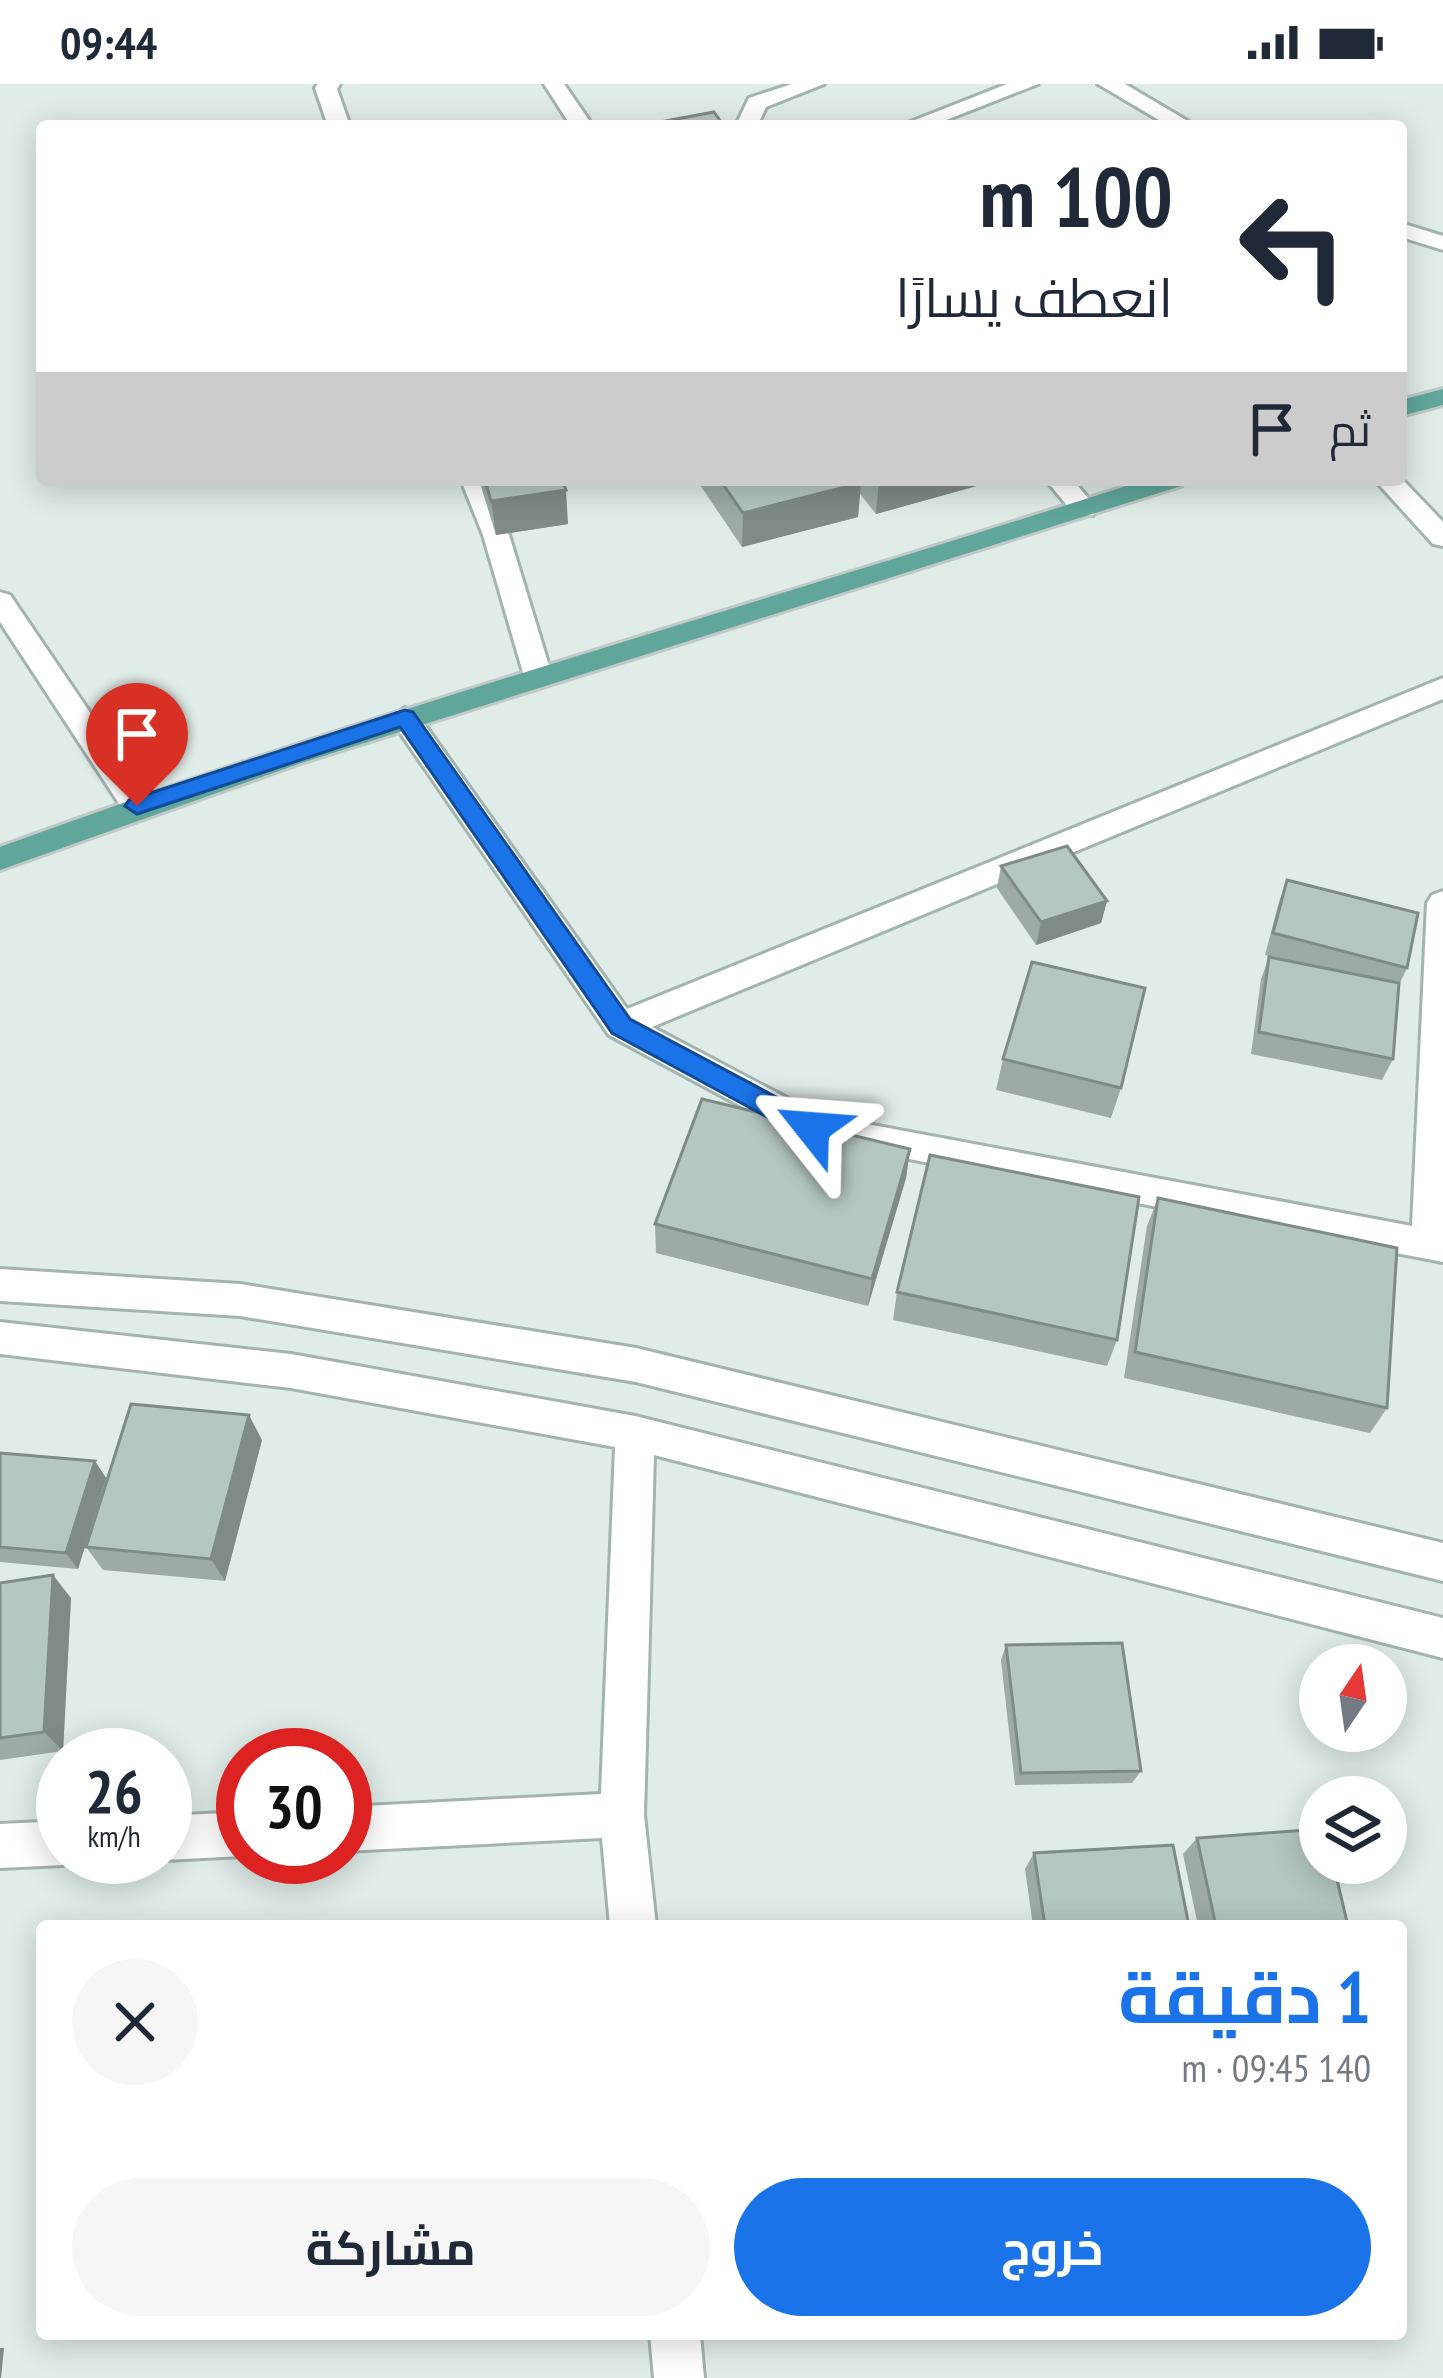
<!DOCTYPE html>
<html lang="ar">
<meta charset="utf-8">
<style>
body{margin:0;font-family:"PT Sans Narrow",Cairo,sans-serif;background:#f6f6f7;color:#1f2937;direction:rtl;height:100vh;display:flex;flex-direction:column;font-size:45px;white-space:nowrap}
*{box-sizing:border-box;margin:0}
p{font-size:39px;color:#747a83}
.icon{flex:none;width:66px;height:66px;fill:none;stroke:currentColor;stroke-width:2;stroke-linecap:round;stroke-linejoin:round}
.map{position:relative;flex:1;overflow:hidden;direction:ltr}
.panel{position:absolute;left:36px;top:1836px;width:1371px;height:420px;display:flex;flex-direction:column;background:#fff;border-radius:12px;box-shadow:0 6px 30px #0003;direction:rtl}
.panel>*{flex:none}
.hud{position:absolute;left:36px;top:36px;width:1371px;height:366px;border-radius:12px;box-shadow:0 6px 30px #0003;direction:rtl;background:#fff;color:#1f2937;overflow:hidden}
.needle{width:78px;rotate:13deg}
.controls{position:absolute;left:1299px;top:1560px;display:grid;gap:24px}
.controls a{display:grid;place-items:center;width:108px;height:108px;border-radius:50%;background:#fff;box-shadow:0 6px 30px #0003;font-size:60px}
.speed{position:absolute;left:36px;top:1644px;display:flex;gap:24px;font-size:60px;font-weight:700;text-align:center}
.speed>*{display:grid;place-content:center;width:156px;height:156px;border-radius:50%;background:#fff;box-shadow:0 6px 30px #0003;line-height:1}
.speed small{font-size:30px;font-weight:400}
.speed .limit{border:18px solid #d22;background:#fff;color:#111}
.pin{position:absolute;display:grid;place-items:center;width:102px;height:102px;color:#fff;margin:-123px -51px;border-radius:50% 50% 50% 0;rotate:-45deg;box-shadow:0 0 12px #0007}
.pin .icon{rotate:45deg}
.me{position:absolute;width:132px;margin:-66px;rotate:298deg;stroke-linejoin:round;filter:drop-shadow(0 0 9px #0008)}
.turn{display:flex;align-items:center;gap:42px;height:252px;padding:0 36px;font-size:54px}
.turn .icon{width:156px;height:156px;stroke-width:2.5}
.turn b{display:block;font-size:84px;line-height:102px}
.then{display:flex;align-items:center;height:114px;padding:0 36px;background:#0003;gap:24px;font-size:45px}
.round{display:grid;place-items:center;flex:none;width:126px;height:126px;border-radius:63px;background:#f6f6f7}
.summary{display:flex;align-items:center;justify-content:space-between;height:204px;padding:0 36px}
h1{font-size:72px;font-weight:700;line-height:90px;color:#1a73e8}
.button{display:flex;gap:24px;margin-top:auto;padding:24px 36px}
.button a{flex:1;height:138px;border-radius:72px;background:#1a73e8;color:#fff;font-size:48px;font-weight:700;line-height:138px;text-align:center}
.button a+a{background:#f6f6f7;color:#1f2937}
.status{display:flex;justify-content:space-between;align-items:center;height:84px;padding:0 60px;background:#fff;direction:ltr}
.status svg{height:33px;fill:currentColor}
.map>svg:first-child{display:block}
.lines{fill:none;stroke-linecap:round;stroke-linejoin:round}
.minor-casing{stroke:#a2b4b0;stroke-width:6}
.primary-casing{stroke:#c0c9c7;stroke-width:6}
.minor{fill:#fff;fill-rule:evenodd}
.primary{fill:#60a69a;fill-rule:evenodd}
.wall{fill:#9caba6}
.shaded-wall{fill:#7f8b87}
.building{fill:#b5c7c1;stroke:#7f8b87;stroke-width:3}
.route{fill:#1a73e8;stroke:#114b97;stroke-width:3}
</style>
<div class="status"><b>09:44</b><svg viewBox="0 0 49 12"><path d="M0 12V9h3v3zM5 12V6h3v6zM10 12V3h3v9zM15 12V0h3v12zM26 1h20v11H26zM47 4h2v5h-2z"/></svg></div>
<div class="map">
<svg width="1443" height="2294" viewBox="0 0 1443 2294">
<rect width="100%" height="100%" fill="#dfece8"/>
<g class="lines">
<defs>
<path id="minor" d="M318,0H340L337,5L350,42H328L315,4Z
M544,0H564L593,42H571Z
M792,0H824L766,23L760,36L765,42H741L738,37L749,14Z
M1007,0H1038L931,42H900Z
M1098,0H1125L1196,42H1169Z
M1401,139L1443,152V166L1401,153Z
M1401,394L1443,438V462L1433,460L1375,396Z
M461,396H487L509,451L552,592L548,599H528L524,592L483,451Z
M1046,396H1073L1097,425L1093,431H1075Z
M0,508L10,511L148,714L152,722L148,730H126L0,538Z
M1443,594V615L652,943L819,1031L1412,1142L1427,819L1432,811L1443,807V1178L800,1054L609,951L390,634L405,624L415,627L627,925Z
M0,1185L240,1200L636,1264L1443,1459V1497L636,1298L240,1232L0,1217Z
M0,1238L291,1270L635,1332L1443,1534V1574L654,1371L644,1731L656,1842H610L602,1754L345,1767V1723L601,1710L615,1363L291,1304L0,1270Z
M243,1728V1772L165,1776L158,1773H165V1732Z
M63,1737V1773L79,1775L63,1781L0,1784V1740Z
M650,2250H700L704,2294H654Z"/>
<path id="primary" d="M1443,305V321L1401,332V316Z
M1145,396H1185L1181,402L301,679L0,786V763C377,625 764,519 1145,396Z"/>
</defs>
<use href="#minor" class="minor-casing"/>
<use href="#primary" class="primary-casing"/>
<use href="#minor" class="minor"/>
<use href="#primary" class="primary"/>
</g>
<path class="wall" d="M479,396H562L568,440L496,451Z
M700,396H998L876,430L860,410L858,433L742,463L700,401Z
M1001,782L1107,817L1101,839L1036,861L997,804Z
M1287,796L1407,884L1399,901L1393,975L1382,996L1251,970L1261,895L1269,873L1280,875L1265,871L1279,818Z
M1003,975L1121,1004L1111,1034L996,1006Z
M910,1065L906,1094L868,1222L656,1169L655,1140Z
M1158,1114L1387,1324L1370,1349L1124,1294L1147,1142Z
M897,1208L1117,1256L1107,1282L893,1236Z
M262,1356L225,1497L103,1486L86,1463Z
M0,1369L95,1377L106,1394L78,1485L0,1478Z
M0,1499L71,1514L63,1667L0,1676Z
M1006,1561L1141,1687L1132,1699L1015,1701L1001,1576Z
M1197,1754L1348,1842H1198L1183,1770Z
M1034,1769L1189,1842H1033L1025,1785Z"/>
<path class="shaded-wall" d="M879,396H998L876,430Z
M861,399L858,433L742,463L743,429Z
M566,406L568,440L496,451L491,417Z
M1107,817L1101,839L1036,861L1041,838Z
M910,1065L906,1094L868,1222L872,1195Z
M249,1331L262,1356L225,1497L211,1475Z
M95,1377L106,1394L78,1485L66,1469Z
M53,1491L71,1514L63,1667L44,1648Z
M0,2264H4L1,2294H0Z"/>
<path class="building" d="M714,28L724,42H639Z
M485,396H562L566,406L491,417Z
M720,396H858L861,399L743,429Z
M1067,762L1107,817L1041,838L1001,782Z
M1287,796L1418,829L1407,884L1273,849Z
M1269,873L1399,899L1393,975L1259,948Z
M1032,878L1145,904L1121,1004L1003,975Z
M702,1015L910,1065L872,1195L655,1140Z
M930,1071L1139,1113L1117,1256L897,1208Z
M1158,1114L1397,1164L1387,1324L1135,1268Z
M131,1320L249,1331L211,1475L86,1463Z
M0,1369L95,1377L66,1469L0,1463Z
M53,1491L44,1648L0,1654V1499Z
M1122,1559L1141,1687L1021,1689L1006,1561Z
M1320,1745V1779H1333L1348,1842H1216L1197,1754Z
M1173,1761L1189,1842H1045L1034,1769Z"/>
<path class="route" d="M405,626L413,628L630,935L821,1037L825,1044L821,1052H802L612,949L400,643L137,730L125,722L129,716Z"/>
</svg>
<div class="controls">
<a><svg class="needle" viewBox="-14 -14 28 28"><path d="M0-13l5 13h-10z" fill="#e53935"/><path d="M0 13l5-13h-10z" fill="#747a83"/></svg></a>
<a><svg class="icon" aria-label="layers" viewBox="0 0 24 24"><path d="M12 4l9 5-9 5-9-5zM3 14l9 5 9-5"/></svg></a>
</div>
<div class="speed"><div>26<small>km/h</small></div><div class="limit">30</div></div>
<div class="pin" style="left:137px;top:722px;background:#d93025"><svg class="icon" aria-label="arrive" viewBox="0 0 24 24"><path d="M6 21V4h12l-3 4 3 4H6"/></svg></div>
<svg class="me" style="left:812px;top:1044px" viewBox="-20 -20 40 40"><path d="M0-17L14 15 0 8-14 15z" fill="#1a73e8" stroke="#fff" stroke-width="4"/></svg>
<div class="hud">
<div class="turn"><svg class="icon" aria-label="left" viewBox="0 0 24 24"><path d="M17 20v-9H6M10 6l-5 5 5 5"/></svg><div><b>100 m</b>انعطف يسارًا</div></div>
<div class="then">ثم<svg class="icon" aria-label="arrive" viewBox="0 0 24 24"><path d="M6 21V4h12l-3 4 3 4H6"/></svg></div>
</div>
<section class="panel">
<div class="summary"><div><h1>1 دقيقة</h1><p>140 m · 09:45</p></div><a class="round"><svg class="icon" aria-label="close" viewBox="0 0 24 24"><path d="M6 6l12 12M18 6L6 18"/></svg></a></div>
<div class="button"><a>خروج</a><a>مشاركة</a></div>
</section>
</div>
